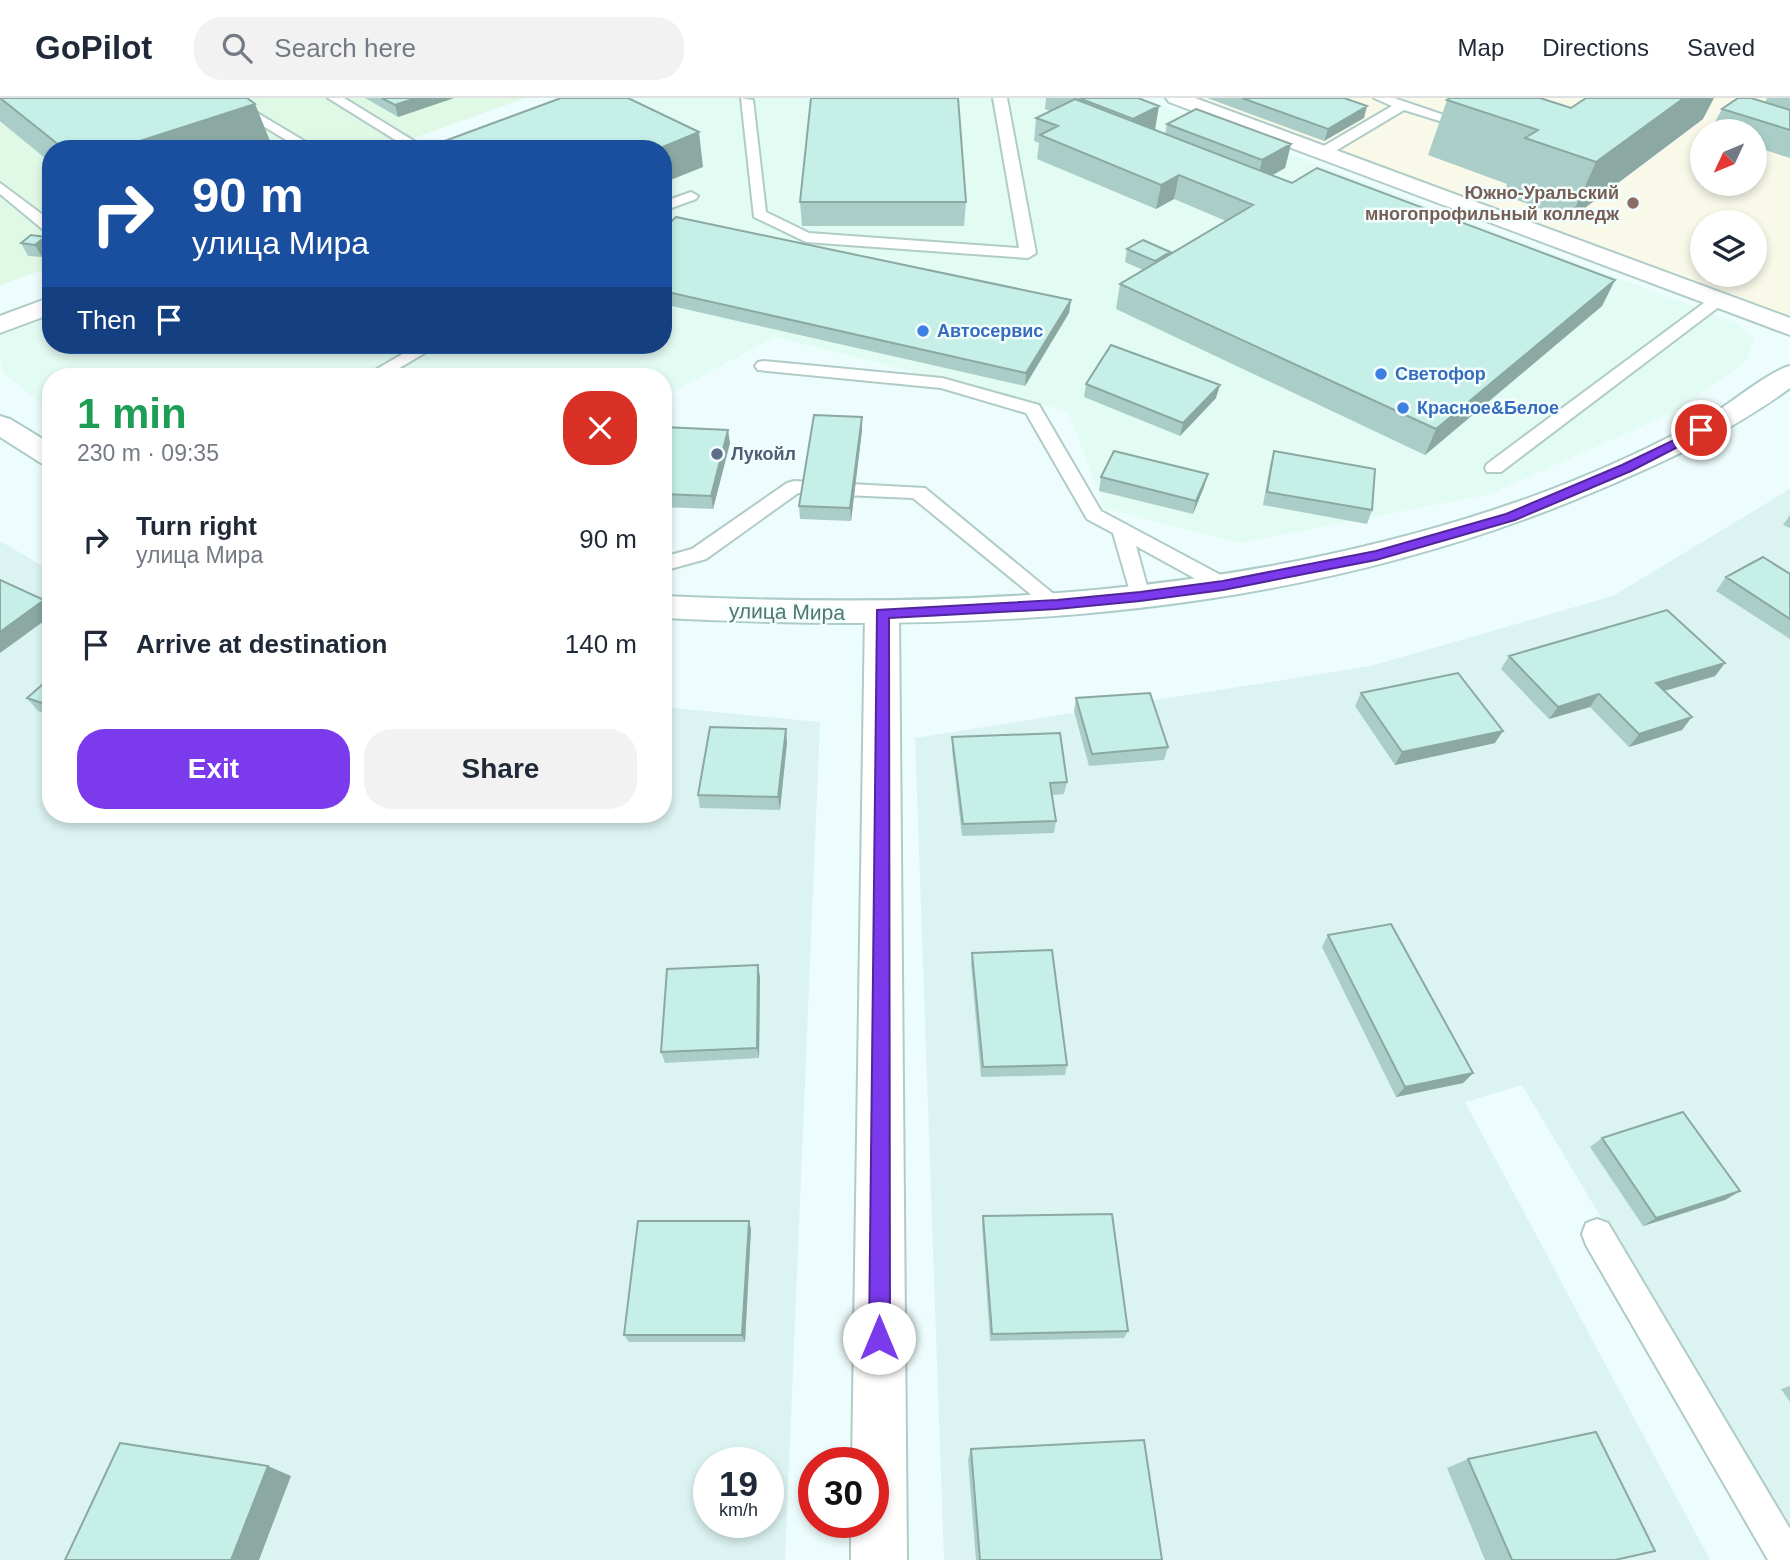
<!DOCTYPE html>
<meta charset="utf-8">
<style>
body{margin:0;font-family:Helvetica,sans-serif;background:#f2f2f3;color:#1f2937;height:100vh;display:flex;flex-direction:column;font-size:26px;white-space:nowrap}
*{box-sizing:border-box;margin:0}
p{font-size:23px;color:#747a83}
.icon{flex:none;width:38px;height:38px;fill:none;stroke:currentColor;stroke-width:2;stroke-linecap:round;stroke-linejoin:round}
.map{position:relative;flex:1;overflow:hidden}
.details{position:absolute;left:42px;top:270px;width:630px;height:455px;display:flex;flex-direction:column;background:#fff;border-radius:28px;box-shadow:0 4px 10px #0003}
.details>*{flex:none}
.banner{position:absolute;left:42px;top:42px;width:630px;height:214px;border-radius:28px;box-shadow:0 4px 10px #0003;background:#1a4fa0;color:#fff;overflow:hidden}
.needle{width:46px;rotate:226deg}
.tools{position:absolute;left:1690px;top:21px;display:grid;gap:14px}
.tools a{display:grid;place-items:center;width:77px;height:77px;border-radius:50%;background:#fff;box-shadow:0 4px 10px #0003;font-size:35px}
.speed{position:absolute;left:693px;top:1349px;display:flex;gap:14px;font-size:35px;font-weight:700;text-align:center}
.speed>*{display:grid;place-content:center;width:91px;height:91px;border-radius:50%;background:#fff;box-shadow:0 4px 10px #0003;line-height:1}
.speed small{font-size:18px;font-weight:400}
.speed .limit{border:10px solid #d22;background:#fff;color:#111}
.pin{position:absolute;display:grid;place-items:center;width:60px;height:60px;color:#fff;margin:-30px;border:4px solid #fff;border-radius:50%;box-shadow:0 2px 7px #0007}
.me{position:absolute;width:77px;margin:-38px;rotate:0deg;stroke-linejoin:round;filter:drop-shadow(0 0 5px #0008)}
.turn{display:flex;align-items:center;gap:24px;height:147px;padding:0 35px;font-size:32px}
.turn .icon{width:91px;height:91px;stroke-width:2.5}
.turn b{display:block;font-size:49px;line-height:60px}
.then{display:flex;align-items:center;height:66px;padding:0 35px;background:#0003;gap:14px;font-size:26px}
.round{display:grid;place-items:center;flex:none;width:74px;height:74px;border-radius:28px;background:#f2f2f3}
.overview{display:flex;align-items:center;justify-content:space-between;height:119px;padding:0 35px}
h1{font-size:42px;font-weight:700;line-height:52px;color:#1e9e55}
.primary-button{display:flex;gap:14px;margin-top:auto;padding:14px 35px}
.primary-button a{flex:1;height:80px;border-radius:28px;background:#7c3aed;color:#fff;font-size:28px;font-weight:700;line-height:80px;text-align:center}
.primary-button a+a{background:#f2f2f3;color:#1f2937}
ul{padding:0;list-style:none}
li{display:flex;align-items:center;gap:21px;height:105px;padding:0 35px}
li div{flex:1}
li b{display:block;font-size:26px}
li em{font-style:normal}
header{display:flex;align-items:center;gap:42px;box-sizing:border-box;height:98px;padding:0 35px;background:#fff;border-bottom:2px solid #e0e1e3}
header strong{font-size:33px}
nav{display:flex;gap:38px;margin-inline-start:auto;font-size:24px}
.search{width:490px;height:63px;background:#f2f2f3;display:flex;align-items:center;gap:18px;box-sizing:border-box;padding:0 24px;border-radius:28px;color:#747a83;font-size:26px}
.map>svg:first-child{display:block}
.residential{fill:#dbf3f1;fill-rule:evenodd}
.commercial{fill:#e2fbf3}
.education{fill:#f8f9e9;fill-rule:evenodd}
.medical{fill:#e0f9e7}
.lines{fill:none;stroke-linecap:round;stroke-linejoin:round}
.lane-casing{stroke:#b0ccc7;stroke-width:4}
.street-casing{stroke:#b0ccc7;stroke-width:4}
.secondary-casing{stroke:#abccc7;stroke-width:4}
.lane{fill:#fff;fill-rule:evenodd}
.street{fill:#fff;fill-rule:evenodd}
.secondary{fill:#fff;fill-rule:evenodd}
.wall{fill:#aacec7}
.shaded-wall{fill:#8ba8a2}
.building{fill:#c6f0e7;stroke:#8ba8a2;stroke-width:2}
.route{fill:#7c3aed;stroke:#51269a;stroke-width:2}
.education-dot{fill:#8d6e63;stroke:#f3fefe;stroke-width:2.5}
.shop-dot{fill:#3f7fe0;stroke:#f3fefe;stroke-width:2.5}
.service-dot{fill:#5c6f8a;stroke:#f3fefe;stroke-width:2.5}
.labels{text-anchor:middle;stroke-width:5;stroke-linejoin:round;paint-order:stroke}
.far-education-label{font-size:18px;font-weight:bold;fill:#785e54;stroke:#f3fefe;text-anchor:end}
.far-shop-label{font-size:18px;font-weight:bold;fill:#366cbe;stroke:#f3fefe;text-anchor:start}
.far-service-label{font-size:18px;font-weight:bold;fill:#4e5e75;stroke:#f3fefe;text-anchor:start}
.street-label{font-size:21px;fill:#50776d;stroke:#f3fefe}
</style>
<header>
<strong>GoPilot</strong>
<div class="search"><svg class="icon" aria-label="search" viewBox="0 0 24 24"><circle cx="10" cy="10" r="6"/><path d="M15 15l6 6"/></svg>Search here</div>
<nav><a>Map</a><a>Directions</a><a>Saved</a></nav>
</header>
<div class="map">
<svg width="1790" height="1462" viewBox="0 0 1790 1462">
<rect width="100%" height="100%" fill="#edfcfc"/>
<path class="residential" d="M1790,391V1436L1522,987L1465,1004L1710,1462H944L915,640L1371,568L1613,498Z
M0,443L51,473V716H663V609L820,624L785,1462H0ZM709,1365H768V1424H709Z"/>
<path class="commercial" d="M625,0H1142L1739,226L1754,242L1745,264L1678,312L1490,396L1240,445L1105,410L1068,313L774,239L663,299V278H51V313L5,276L0,264V238L51,219V247H663V51Z"/>
<path class="education" d="M1192,0H1790V222ZM1703,33H1755V86H1703ZM1703,124H1755V177H1703Z"/>
<path class="medical" d="M0,0H525L383,51H51V169L0,187Z"/>
<g class="lines">
<defs>
<path id="lane" d="M216,0H232L306,44L293,51H273L288,43Z
M328,0H344L427,51H410Z
M741,0L753,2L766,114L809,135L1019,150L993,0H1007L1036,155L1028,160L806,144L754,119Z
M1374,0H1394L1479,29L1472,33L1404,12L1327,58H1317V52L1392,8Z
M0,85L51,123V135L46,134L0,96Z
M691,94L698,98L696,101L663,113V104Z
M1718,197L1724,199L1726,202L1724,205L1501,374H1487L1485,370L1487,366L1712,199Z
M418,247H438L386,278H365Z
M764,263L942,280L1039,307L1101,413L1230,482L1233,487L1230,492H1216L1136,448L1150,499L1147,504H1133L1113,435L1087,421L1026,315L941,290L758,272L755,268L758,264Z
M794,383L925,390L1067,507L1064,512L1057,514L1050,512L913,400L798,395L706,461L663,473V459L692,451L787,385Z
M1597,1121L1608,1125L1790,1431V1462H1768L1586,1147L1582,1136L1586,1125Z"/>
<path id="street" d="M1166,0H1195L1790,220V237L1169,4Z
M51,199V216L0,235V218Z
M882,504L894,507L899,515L907,1462H851V1424H873V1365H852L865,515L870,507Z"/>
<path id="secondary" d="M1790,268V290L1783,295C1727,335 1665,363 1603,390C1303,520 985,536 663,520V498C954,511 1240,500 1517,404C1583,381 1650,351 1711,317C1731,305 1771,272 1790,268Z
M0,318L10,321L51,346V368L41,365L0,339Z"/>
</defs>
<use href="#lane" class="lane-casing"/>
<use href="#street" class="street-casing"/>
<use href="#secondary" class="secondary-casing"/>
<use href="#lane" class="lane"/>
<use href="#street" class="street"/>
<use href="#secondary" class="secondary"/>
</g>
<path class="wall" d="M0,0L255,6L272,48L265,51H51V65L1,24L0,23Z
M365,0H454L398,19Z
M1046,0H1138L1155,32L1165,36L1167,26L1291,46L1285,70L1273,77L1292,85L1615,182L1602,208L1425,357L1116,211L1120,186L1143,172L1125,164L1127,151L1170,154V156L1226,123L1174,101L1156,111L1037,61L1039,45L1034,43L1036,20L1050,13L1045,11Z
M1207,0H1344L1364,20L1324,43Z
M1767,0H1790V60L1755,49V33H1710L1722,11L1765,4Z
M1447,2L1571,10L1703,21L1570,121L1503,97L1507,86L1428,57Z
M800,104H966L964,128H802Z
M663,131L1071,202L1069,215L1025,288L663,206Z
M45,139L51,149V153L42,159L28,158L21,145Z
M1086,286L1216,300L1180,338L1084,299Z
M862,319V332L851,423L800,421L799,408Z
M663,329L730,345L713,411L663,409Z
M1274,353L1372,412L1367,426L1263,407L1270,367Z
M1101,379L1204,389L1193,416L1099,393Z
M1790,417V430L1783,427Z
M1790,476V541L1716,493L1726,479Z
M1509,558L1725,565L1715,578L1664,593L1682,632L1629,649L1590,609L1549,621L1501,571Z
M51,579V617L38,613L27,600Z
M1361,595L1495,645L1395,667L1355,608Z
M1076,600L1168,649L1164,662L1089,668L1074,613Z
M952,639L1067,684L1064,696L1052,697L1056,723L1054,735L962,738L952,652Z
M787,644L780,712L700,710L698,697Z
M1328,837L1473,975L1463,985L1396,999L1322,849Z
M972,855L1067,967L1065,977L981,979L971,866Z
M760,879L759,960L665,965L661,954Z
M1602,1040L1740,1093L1725,1102L1643,1128L1590,1049Z
M983,1118L1128,1233L1124,1240L990,1243L982,1126Z
M751,1131L745,1244H629L624,1237Z
M1790,1288V1304L1781,1291Z
M971,1351L1162,1462H976L968,1361Z
M1468,1361L1615,1462H1485L1447,1370Z"/>
<path class="shaded-wall" d="M416,0H454L398,19L395,7Z
M1684,0H1714L1703,21L1570,121L1596,64Z
M255,6L272,48L265,51H115Z
M1159,8L1155,32L1129,45L1133,21Z
M1367,8L1364,20L1324,43L1328,31Z
M699,34L703,69L663,85V51H658Z
M1291,46L1285,70L1257,86L1262,62Z
M1179,77L1174,101L1156,111L1161,87Z
M45,139L51,149V153L42,159L35,147Z
M1615,182L1602,208L1425,357L1436,331Z
M1071,202L1069,215L1025,288L1026,275Z
M1220,287L1216,300L1180,338L1183,325Z
M862,319V332L851,423L850,410Z
M728,332L730,345L713,411L711,398Z
M1208,376L1204,389L1193,416L1196,403Z
M44,502L51,510V518L0,555V534Z
M1725,565L1715,578L1647,598L1656,585Z
M1599,596L1590,609L1549,621L1558,609Z
M1692,619L1682,632L1629,649L1639,636Z
M786,631L787,644L780,712L778,699Z
M1503,633L1495,645L1395,667L1402,654Z
M758,867L760,879L759,960L757,950Z
M1473,975L1463,985L1396,999L1405,989Z
M1740,1093L1725,1102L1643,1128L1656,1120Z
M749,1123L751,1131L745,1244L742,1237Z
M268,1368L291,1378L259,1462H231Z"/>
<path class="building" d="M0,0H247L255,6L115,51H64Z
M382,0H416L395,7Z
M561,0H628L699,34L658,51H423Z
M811,0H958L966,104H800Z
M1079,0H1138L1159,8L1133,21Z
M1242,0H1344L1367,8L1328,31Z
M1450,0H1540L1571,10L1586,0H1684L1596,64L1525,40L1538,32L1447,2Z
M1738,0H1751L1790,12V32L1722,11Z
M1075,1L1292,85L1317,70L1615,182L1436,331L1120,186L1253,107L1179,77L1161,87L1040,37L1058,28L1036,20Z
M1196,11L1291,46L1262,62L1167,26Z
M676,119L1071,202L1026,275L663,193V131Z
M31,137L45,139L35,147L21,145Z
M1143,142L1170,154L1155,163L1127,151Z
M1111,247L1220,287L1183,325L1086,286Z
M814,317L862,319L850,410L799,408Z
M663,329L728,332L711,398L663,396Z
M1114,353L1208,376L1196,403L1101,379Z
M1274,353L1375,371L1372,412L1267,394Z
M1763,459L1790,476V521L1726,479Z
M0,482L44,502L0,534Z
M1667,512L1725,565L1656,585L1692,619L1639,636L1599,596L1558,609L1509,558Z
M1458,575L1503,633L1402,654L1361,595Z
M51,579V608L27,600Z
M1150,595L1168,649L1092,656L1076,600Z
M710,629L786,631L778,699L698,697Z
M1060,635L1067,684L1050,685L1056,723L963,726L952,639Z
M1391,826L1473,975L1405,989L1328,837Z
M1052,852L1067,967L983,969L972,855Z
M758,867L757,950L661,954L667,871Z
M1683,1014L1740,1093L1656,1120L1602,1040Z
M1112,1116L1128,1233L992,1236L983,1118Z
M638,1123H749L742,1237H624Z
M1596,1334L1655,1453L1615,1462H1512L1468,1361Z
M1144,1342L1162,1462H980L971,1351Z
M120,1345L268,1368L231,1462H65Z"/>
<path class="route" d="M1701,329L1707,332L1705,335L1631,373L1515,422L1376,462L1223,492L1140,503L1057,511L889,520L890,1240L887,1248L879,1251L872,1248L869,1240L877,512L1057,502L1140,494L1223,483L1376,453L1506,416L1622,367Z"/>
<circle class="education-dot" cx="1633" cy="105" r="7"/>
<g class="shop-dot">
<circle cx="923" cy="233" r="7"/>
<circle cx="1381" cy="276" r="7"/>
<circle cx="1403" cy="310" r="7"/>
</g>
<circle class="service-dot" cx="717" cy="356" r="7"/>
<g class="labels">
<g class="far-education-label">
<text x="1619" y="101">Южно-Уральский<tspan x="1619" dy="21">многопрофильный колледж</tspan></text>
</g>
<g class="far-shop-label">
<text x="937" y="239">Автосервис</text>
<text x="1395" y="282">Светофор</text>
<text x="1417" y="316">Красное&amp;Белое</text>
</g>
<g class="far-service-label">
<text x="731" y="362">Лукойл</text>
</g>
<g class="street-label">
<text transform="translate(787 514) rotate(1)" y="7">улица Мира</text>
</g>
</g>
</svg>
<div class="tools">
<a><svg class="needle" viewBox="-14 -14 28 28"><path d="M0-13l5 13h-10z" fill="#e53935"/><path d="M0 13l5-13h-10z" fill="#747a83"/></svg></a>
<a><svg class="icon" aria-label="layers" viewBox="0 0 24 24"><path d="M12 4l9 5-9 5-9-5zM3 14l9 5 9-5"/></svg></a>
</div>
<div class="speed"><div>19<small>km/h</small></div><div class="limit">30</div></div>
<div class="pin" style="left:1701px;top:332px;background:#d93025"><svg class="icon" aria-label="arrive" viewBox="0 0 24 24"><path d="M6 21V4h12l-3 4 3 4H6"/></svg></div>
<svg class="me" style="left:879px;top:1240px" viewBox="-20 -20 40 40"><circle r="19" fill="#fff"/><path d="M0-13L10 11 0 6-10 11z" fill="#7c3aed"/></svg>
<div class="banner">
<div class="turn"><svg class="icon" aria-label="right" viewBox="0 0 24 24"><path d="M7 20v-9h11M14 6l5 5-5 5"/></svg><div><b>90 m</b>улица Мира</div></div>
<div class="then">Then<svg class="icon" aria-label="arrive" viewBox="0 0 24 24"><path d="M6 21V4h12l-3 4 3 4H6"/></svg></div>
</div>
<section class="details">
<div class="overview"><div><h1>1 min</h1><p>230 m · 09:35</p></div><a class="round" style="background:#d93025;color:#fff"><svg class="icon" aria-label="close" viewBox="0 0 24 24"><path d="M6 6l12 12M18 6L6 18"/></svg></a></div>
<ul>
<li><svg class="icon" aria-label="right" viewBox="0 0 24 24"><path d="M7 20v-9h11M14 6l5 5-5 5"/></svg><div><b>Turn right</b><p>улица Мира</p></div><em>90 m</em></li>
<li><svg class="icon" aria-label="arrive" viewBox="0 0 24 24"><path d="M6 21V4h12l-3 4 3 4H6"/></svg><div><b>Arrive at destination</b></div><em>140 m</em></li>
</ul>
<div class="primary-button"><a>Exit</a><a>Share</a></div>
</section>
</div>
